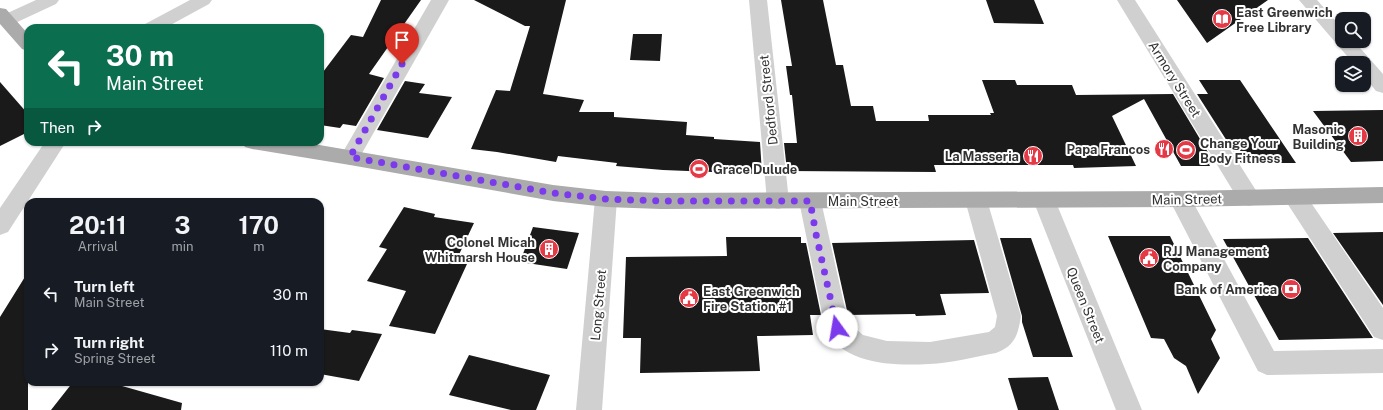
<!DOCTYPE html>
<style>
body{margin:0;font-family:"Public Sans",sans-serif;background:#242831;color:#f1f3f6;height:100vh;display:flex;flex-direction:column;font-size:15px;white-space:nowrap}
*{box-sizing:border-box;margin:0}
p{font-size:13px;color:#9ea1a6}
.icon{flex:none;width:22px;height:22px;fill:none;stroke:currentColor;stroke-width:2;stroke-linecap:round;stroke-linejoin:round}
.map{position:relative;flex:1;overflow:hidden}
.panel{position:absolute;left:24px;top:198px;width:300px;height:188px;display:flex;flex-direction:column;background:#171b24;border-radius:12px;box-shadow:0 1px 3px #0004}
.panel>*{flex:none}
.guide{position:absolute;left:24px;top:24px;width:300px;height:122px;border-radius:12px;box-shadow:0 1px 3px #0004;background:#0b6e4f;color:#fff;overflow:hidden}
.controls{position:absolute;left:1335px;top:12px;display:grid;gap:8px}
.controls a{display:grid;place-items:center;width:36px;height:36px;border-radius:8px;background:#171b24;box-shadow:0 1px 3px #0004;font-size:20px}
.pin{position:absolute;display:grid;place-items:center;width:34px;height:34px;color:#fff;margin:-41px -17px;border-radius:50% 50% 50% 0;rotate:-45deg;box-shadow:0 0 4px #0007}
.pin .icon{rotate:45deg}
.me{position:absolute;width:44px;margin:-22px;rotate:347deg;stroke-linejoin:round;filter:drop-shadow(0 0 3px #0008)}
.turn{display:flex;align-items:center;gap:14px;height:84px;padding:0 16px;font-size:18px}
.turn .icon{width:52px;height:52px;stroke-width:2.5}
.turn b{display:block;font-size:28px;line-height:34px}
.then{display:flex;align-items:center;height:38px;padding:0 16px;background:#0003;gap:8px;font-size:15px}
.eta{display:flex;justify-content:space-evenly;align-items:center;height:68px;text-align:center}
.eta b{font-size:24px;font-weight:700;line-height:28px}
ul{padding:0;list-style:none}
li{display:flex;align-items:center;gap:12px;height:56px;padding:0 16px}
li div{flex:1}
li b{display:block;font-size:15px}
li em{font-style:normal}
.map>svg:first-child{display:block}
.building{fill:#1a1a1a}
.lines{fill:none;stroke-linecap:round;stroke-linejoin:round}
.minor{fill:#d0d0d0;fill-rule:evenodd}
.major{fill:#ababab;fill-rule:evenodd}
.route{stroke:#7c3aed;stroke-width:7;stroke-dasharray:0 12.6}
.labels{text-anchor:middle;stroke-width:4;stroke-linejoin:round;paint-order:stroke}
.poi-label{font-size:13px;font-weight:bold;fill:#333;stroke:#fff;text-anchor:start}
.street-label{font-size:13px;fill:#333;stroke:#fff}
</style>
<div class="map">
<svg width="1383" height="410" viewBox="0 0 1383 410">
<rect width="100%" height="100%" fill="#fff"/>
<path class="building" d="M381,0H421L369,74L384,78L356,126L343,124L340,128L320,125V76L351,35L363,37Z
M474,0H566L543,94L584,100L579,112H614V117L687,122L686,135L714,137V139L760,142L762,174L663,170L616,166L617,163L558,156L556,162L497,152L471,149L496,90L510,91L530,26H525Z
M781,0H823L836,65H843L851,106H873L876,121H929L928,115H991L990,113H994L982,80H1015L1017,85H1072L1076,95L1173,94L1215,164H1209L1210,166H1181L1144,99L1112,116L1136,166L1074,168L1073,165H934L936,172L787,171L784,143H797L792,95H790L786,66H792Z
M986,0H1034L1044,24L994,23Z
M1177,0H1268L1207,43Z
M633,34H662L660,61L630,60Z
M1199,80H1240L1296,163H1241L1197,94H1208Z
M405,81L425,84L419,93L452,97L428,138L377,130Z
M0,82L28,114V132L0,146Z
M1383,110V161L1351,162L1313,111Z
M404,207L435,214L434,217L474,223L455,263L467,264L435,334L389,326L406,291L367,281L387,249L379,247Z
M533,227L579,233L567,269L520,262Z
M1383,232V305L1333,233Z
M1108,236H1170L1216,330L1211,339L1220,358L1198,394L1186,366L1174,358L1164,339L1151,338Z
M726,237H801V243H806L821,315H810L813,335L757,336L760,371L640,373L641,338H623L626,257L727,256Z
M1000,238H1031L1073,357H1033L1022,322V316Z
M1308,238L1373,338H1374L1279,340L1223,239Z
M974,240L989,293L940,294L946,315L916,316L915,314L848,315L832,243Z
M28,272V410H0V317Z
M320,329L350,333L352,330L382,334L359,381L320,374Z
M469,355L550,375L536,410H511L449,395Z
M1048,377L1059,410H1018L1008,378Z
M73,382H108L182,403L181,410H51Z"/>
<g class="lines">
<path class="minor" d="M36,0H59L56,4L13,24L7,26L0,23L1,16Z
M190,0H212L209,4L165,28H142L145,24Z
M431,0H449L357,162L350,165L343,162L340,157Z
M749,0H767L789,201L786,207L778,209L770,207L767,201Z
M1117,0H1135L1257,192L1260,198L1257,204L1249,206L1241,204Z
M1299,0H1317L1342,28V41H1354L1383,74V93L1376,91L1364,76V63H1353Z
M45,142H66L8,232L0,235V208Z
M1295,189L1303,191L1383,308V340L1374,337L1287,203L1284,197L1287,191Z
M606,191L614,193L617,199L602,410H576L595,199L598,193Z
M1180,191L1188,193L1274,351L1383,349V373L1267,375L1258,371L1169,199L1172,193Z
M976,192L984,194L987,200L1021,316C1018,335 1015,346 996,353C974,357 951,363 929,364C894,366 842,365 825,328L799,201L802,195L810,193L818,195L821,201L848,322L863,335L887,341L930,342L989,332L995,327L997,316L965,200L968,194Z
M1044,192L1052,194L1055,200L1142,410H1116L1033,200L1036,194Z"/>
<path class="major" d="M0,8L6,9L28,34V51L22,49L0,24Z
M242,142H302L553,185L606,191L661,193L1180,191L1383,187V203L1180,207L661,209L606,207L553,201L350,165L252,149L245,147Z"/>
</g>
<g class="lines">
<path class="route" d="M402,64L350,157L553,193L606,199L661,201H810L816,234L837,328"/>
</g>
<defs>
<symbol id="library-disc" viewBox="-11 -11 22 22"><circle r="9.5" fill="#e63946" stroke="#fff"/><path d="M-6-4Q-3-5.5-.7-3.5V5Q-3 3-6 4ZM6-4Q3-5.5 .7-3.5V5Q3 3 6 4Z" fill="#fff"/></symbol>
<symbol id="building-disc" viewBox="-11 -11 22 22"><circle r="9.5" fill="#e63946" stroke="#fff"/><path d="M-4-6H4V6H1V3H-1V6H-4ZM-2.5-4.3h1.7v1.8h-1.7ZM.8-4.3h1.7v1.8H.8ZM-2.5-1h1.7V.8h-1.7ZM.8-1h1.7V.8H.8Z" fill="#fff"/></symbol>
<symbol id="restaurant-disc" viewBox="-11 -11 22 22"><circle r="9.5" fill="#e63946" stroke="#fff"/><path d="M-5-6h1v4h1v-4h1v4h1v-4h1v5L-1.5 .5V6h-2V.5L-5-1ZM5-6V6H3V1.5H1.5Q1.5-4 5-6Z" fill="#fff"/></symbol>
<symbol id="stadium-disc" viewBox="-11 -11 22 22"><circle r="9.5" fill="#e63946" stroke="#fff"/><path d="M0-5a6.5 5 0 1 0 0 10a6.5 5 0 1 0 0-10ZM-3.5-1.8h7v3.6h-7Z" fill="#fff"/></symbol>
<symbol id="civic-disc" viewBox="-11 -11 22 22"><circle r="9.5" fill="#e63946" stroke="#fff"/><path d="M-.6-6.5H3V-4.5H.6V-3L4-1V1h2V6H-6V1h2V-1L-.6-3ZM-1.2 2.5V6h2.4V2.5Z" fill="#fff"/></symbol>
<symbol id="bank-disc" viewBox="-11 -11 22 22"><circle r="9.5" fill="#e63946" stroke="#fff"/><path d="M-6-4H6V4H-6ZM0-2.3a2.3 2.3 0 1 0 0 4.6a2.3 2.3 0 1 0 0-4.6Z" fill="#fff"/></symbol>
</defs>
<g fill-rule="evenodd">
<use href="#library-disc" x="1211" y="8" width="22" height="22"/>
<use href="#building-disc" x="1347" y="125" width="22" height="22"/>
<use href="#restaurant-disc" x="1153" y="138" width="22" height="22"/>
<use href="#stadium-disc" x="1175" y="139" width="22" height="22"/>
<use href="#restaurant-disc" x="1022" y="145" width="22" height="22"/>
<use href="#stadium-disc" x="688" y="158" width="22" height="22"/>
<use href="#building-disc" x="538" y="238" width="22" height="22"/>
<use href="#civic-disc" x="1138" y="247" width="22" height="22"/>
<use href="#bank-disc" x="1280" y="278" width="22" height="22"/>
<use href="#civic-disc" x="678" y="287" width="22" height="22"/>
</g>
<g class="labels">
<g class="poi-label">
<text x="1236" y="17">East Greenwich<tspan x="1236" dy="15">Free Library</tspan></text>
<text x="1344" y="134" text-anchor="end">Masonic<tspan x="1344" dy="15">Building</tspan></text>
<text x="1200" y="148">Change Your<tspan x="1200" dy="15">Body Fitness</tspan></text>
<text x="1150" y="154" text-anchor="end">Papa Francos</text>
<text x="1019" y="161" text-anchor="end">La Masseria</text>
<text x="713" y="174">Grace Dulude</text>
<text x="535" y="247" text-anchor="end">Colonel Micah<tspan x="535" dy="15">Whitmarsh House</tspan></text>
<text x="1163" y="256">RJJ Management<tspan x="1163" dy="15">Company</tspan></text>
<text x="1277" y="294" text-anchor="end">Bank of America</text>
<text x="703" y="296">East Greenwich<tspan x="703" dy="15">Fire Station #1</tspan></text>
</g>
<g class="street-label">
<text transform="translate(1175 79) rotate(58)" y="5">Armory Street</text>
<text transform="translate(768 100) rotate(-96)" y="5">Dedford Street</text>
<text transform="translate(1187 199) rotate(-1)" y="5">Main Street</text>
<text x="863" y="206">Main Street</text>
<text transform="translate(598 305) rotate(-85)" y="5">Long Street</text>
<text transform="translate(1086 305) rotate(68)" y="5">Queen Street</text>
</g>
</g>
</svg>
<div class="controls">
<a><svg class="icon" aria-label="search" viewBox="0 0 24 24"><circle cx="10" cy="10" r="6"/><path d="M15 15l6 6"/></svg></a>
<a><svg class="icon" aria-label="layers" viewBox="0 0 24 24"><path d="M12 4l9 5-9 5-9-5zM3 14l9 5 9-5"/></svg></a>
</div>
<div class="pin" style="left:402px;top:64px;background:#d93025"><svg class="icon" aria-label="arrive" viewBox="0 0 24 24"><path d="M6 21V4h12l-3 4 3 4H6"/></svg></div>
<svg class="me" style="left:837px;top:328px" viewBox="-20 -20 40 40"><circle r="19" fill="#fff"/><path d="M0-13L10 11 0 6-10 11z" fill="#7c3aed"/></svg>
<div class="guide">
<div class="turn"><svg class="icon" aria-label="left" viewBox="0 0 24 24"><path d="M17 20v-9H6M10 6l-5 5 5 5"/></svg><div><b>30 m</b>Main Street</div></div>
<div class="then">Then<svg class="icon" aria-label="right" viewBox="0 0 24 24"><path d="M7 20v-9h11M14 6l5 5-5 5"/></svg></div>
</div>
<section class="panel">
<div class="eta">
<div><b>20:11</b><p>Arrival</p></div>
<div><b>3</b><p>min</p></div>
<div><b>170</b><p>m</p></div>
</div>
<ul>
<li><svg class="icon" aria-label="left" viewBox="0 0 24 24"><path d="M17 20v-9H6M10 6l-5 5 5 5"/></svg><div><b>Turn left</b><p>Main Street</p></div><em>30 m</em></li>
<li><svg class="icon" aria-label="right" viewBox="0 0 24 24"><path d="M7 20v-9h11M14 6l5 5-5 5"/></svg><div><b>Turn right</b><p>Spring Street</p></div><em>110 m</em></li>
</ul>
</section>
</div>
